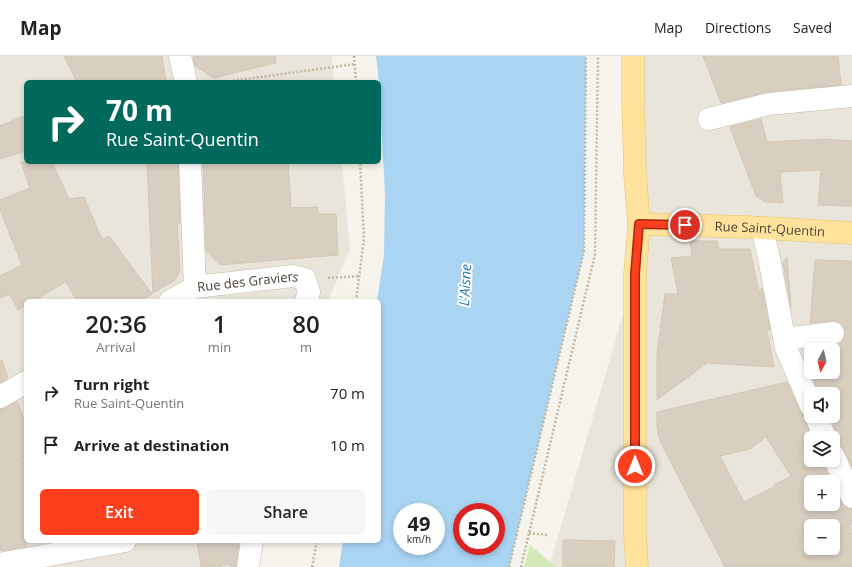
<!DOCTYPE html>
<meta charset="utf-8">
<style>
body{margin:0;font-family:"Open Sans",sans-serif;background:#f6f6f6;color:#222;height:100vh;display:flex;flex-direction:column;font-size:15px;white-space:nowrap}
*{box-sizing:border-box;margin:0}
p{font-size:13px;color:#767676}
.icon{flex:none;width:22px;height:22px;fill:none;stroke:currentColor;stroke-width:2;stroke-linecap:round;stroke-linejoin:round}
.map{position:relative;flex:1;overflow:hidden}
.details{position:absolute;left:24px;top:243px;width:357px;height:244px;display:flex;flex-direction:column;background:#fff;border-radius:6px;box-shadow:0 2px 6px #0003}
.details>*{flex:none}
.hud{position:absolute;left:24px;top:24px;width:357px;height:84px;border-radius:6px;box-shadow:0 2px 6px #0003;background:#00695c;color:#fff;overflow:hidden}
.needle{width:26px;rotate:188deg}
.fabs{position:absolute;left:804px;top:287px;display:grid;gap:8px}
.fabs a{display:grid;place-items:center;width:36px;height:36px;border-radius:6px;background:#fff;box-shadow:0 2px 6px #0003;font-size:20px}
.speed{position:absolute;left:393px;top:447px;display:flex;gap:8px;font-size:20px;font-weight:700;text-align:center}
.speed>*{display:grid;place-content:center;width:52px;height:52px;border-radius:50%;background:#fff;box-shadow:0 2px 6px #0003;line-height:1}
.speed small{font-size:10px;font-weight:400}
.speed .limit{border:6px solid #d22;background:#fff;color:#111}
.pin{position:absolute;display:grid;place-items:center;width:34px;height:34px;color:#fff;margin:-17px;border:2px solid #fff;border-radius:50%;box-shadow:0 1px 4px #0007}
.me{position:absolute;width:44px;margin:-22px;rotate:0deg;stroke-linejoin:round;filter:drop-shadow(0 0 3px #0008)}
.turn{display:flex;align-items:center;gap:14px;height:84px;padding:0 16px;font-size:18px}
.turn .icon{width:52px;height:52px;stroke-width:2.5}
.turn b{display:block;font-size:28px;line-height:34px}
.eta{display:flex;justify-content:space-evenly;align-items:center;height:68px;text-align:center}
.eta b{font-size:24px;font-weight:600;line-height:28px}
.primary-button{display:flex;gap:8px;margin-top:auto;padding:8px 16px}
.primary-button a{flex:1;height:46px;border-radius:6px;background:#fc3f1d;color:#fff;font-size:16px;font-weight:600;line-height:46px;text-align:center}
.primary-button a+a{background:#f6f6f6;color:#222}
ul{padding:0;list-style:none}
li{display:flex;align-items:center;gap:12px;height:52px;padding:0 16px}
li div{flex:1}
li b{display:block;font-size:15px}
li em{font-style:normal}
header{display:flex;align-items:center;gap:24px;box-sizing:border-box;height:56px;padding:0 20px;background:#fff;border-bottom:1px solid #e0e0e0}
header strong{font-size:19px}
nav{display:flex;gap:22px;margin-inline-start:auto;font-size:14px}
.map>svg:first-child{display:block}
.residential{fill:#eae5da;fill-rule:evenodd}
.green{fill:#d2eab5}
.water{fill:#a9d4f2;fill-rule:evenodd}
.building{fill:#d8cfc1;stroke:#d3c7b4;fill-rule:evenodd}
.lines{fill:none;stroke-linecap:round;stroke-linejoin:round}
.minor-casing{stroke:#c2bbae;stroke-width:23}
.major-casing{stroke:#e6c16a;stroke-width:23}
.path{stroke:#c4b79f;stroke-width:2.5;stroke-dasharray:2 2;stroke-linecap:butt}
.minor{stroke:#fff;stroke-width:22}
.major{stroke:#ffe39c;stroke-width:22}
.route-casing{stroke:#a42913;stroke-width:10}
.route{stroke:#fc3f1d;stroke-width:7}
.labels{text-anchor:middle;stroke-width:4;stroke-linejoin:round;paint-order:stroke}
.street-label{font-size:13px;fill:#4b4439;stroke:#fff}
.water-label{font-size:14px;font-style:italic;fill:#2e7ab2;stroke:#fff}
</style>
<header>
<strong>Map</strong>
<nav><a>Map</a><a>Directions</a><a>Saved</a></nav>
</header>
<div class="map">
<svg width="852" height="511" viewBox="0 0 852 511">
<rect width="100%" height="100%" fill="#f6f3ec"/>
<path class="residential" d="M0,0H332L334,26H26V106H342L350,193L328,245H26V485H248L243,511H0Z
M633,0H852V511H549L635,218ZM811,294H833V316H811ZM811,338H833V360H811ZM811,382H833V404H811ZM811,426H833V448H811ZM811,470H833V492H811Z"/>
<path class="green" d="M530,489L556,511H524Z"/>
<path class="water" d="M376,0H586L584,195L509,511H339L343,485H379V245H377L384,199L385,138L379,26ZM402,456H436V490H402ZM462,456H496V490H462Z"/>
<path class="building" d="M64,0H162L166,26H77Z
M193,0H275L276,7L214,22L195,10Z
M703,0H838L841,29L768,36L721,47Z
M26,59V95L0,103V70Z
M761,63L767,86L826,83L852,85V150L818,149L821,114L780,116L783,147L765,146L756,140L730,71Z
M21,106H52L69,143L84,141L102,184L109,180L152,238L141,245H77L66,226L33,245H26V249L18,254L10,238L0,242V220L22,209L0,154V144L30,132Z
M147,106H178L180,168L177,165L180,215L175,224L153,237Z
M203,106H288L291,152L318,151V158H336L338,199L220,209L206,195Z
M690,185H717L719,193H750L759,236L762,232L770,274L767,275L774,311L707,307L657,344V298L665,238H678L671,202L692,200Z
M787,202L791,251L783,207Z
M815,204L852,205V411L844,394L841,389L836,387L837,383V378L830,360H833V338H819L812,320L835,315L833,314V290L841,287L844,282L845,276L843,270L838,265H831L810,267Z
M2,304L8,322L0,327V305Z
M787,326L800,355L804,360L811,382V404H822L831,426H811V448H833V429L841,446L845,451L852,453V468L849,470L852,475V511H725L660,385L657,371V356ZM766,381L791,420L774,429V431L744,446L720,400L750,393ZM811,470H833V492H811Z
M17,345L26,368V401L22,402L26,414V491L0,495V353L6,352Z
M563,484L615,485L614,511H563Z
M197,485H239L236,511L227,509L218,511H201Z"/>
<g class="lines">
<defs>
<g id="minor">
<path d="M180,0L186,26"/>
<path d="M709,63L769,48L852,40"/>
<path d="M190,106L195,231"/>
<path d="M762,173L769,202L786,292L811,350"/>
<path id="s1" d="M170,245L195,231L293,220L305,223L309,236L306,245"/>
<path d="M784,283L833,277"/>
<path d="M0,341L26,326"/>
<path d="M816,360L825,382"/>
<path d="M833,399L852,441"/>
<path d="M0,508L125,485"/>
<path d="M248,511L252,485"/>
</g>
<g id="major">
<path d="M633,0V44L635,118L639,168L635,218V479L637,511"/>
<path id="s2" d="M639,168L747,171L852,177"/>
</g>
</defs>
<use href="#minor" class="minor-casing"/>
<use href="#major" class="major-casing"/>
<path class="path" d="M354,0L356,26
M225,26L355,8
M328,222L360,220
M356,245L364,182L360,106
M529,477L547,479
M312,511L317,485
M509,511L584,195L586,0
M521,511L595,198L598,0"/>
<use href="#minor" class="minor"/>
<use href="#major" class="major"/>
</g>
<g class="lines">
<defs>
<path id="route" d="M635,410V218L639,168L685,169"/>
</defs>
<use href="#route" class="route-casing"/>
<use href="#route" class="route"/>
</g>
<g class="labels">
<g class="street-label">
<text dy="5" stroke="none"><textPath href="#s2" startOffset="131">Rue Saint-Quentin</textPath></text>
<text dy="5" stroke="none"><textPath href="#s1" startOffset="82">Rue des Graviers</textPath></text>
</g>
<g class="water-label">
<text transform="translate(465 229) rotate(-87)" y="5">L'Aisne</text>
</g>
</g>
</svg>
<div class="fabs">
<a><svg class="needle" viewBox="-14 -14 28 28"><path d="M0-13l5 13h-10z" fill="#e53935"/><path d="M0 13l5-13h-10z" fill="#767676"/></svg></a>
<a><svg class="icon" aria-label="sound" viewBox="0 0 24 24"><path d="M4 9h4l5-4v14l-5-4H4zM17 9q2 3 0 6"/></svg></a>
<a><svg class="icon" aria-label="layers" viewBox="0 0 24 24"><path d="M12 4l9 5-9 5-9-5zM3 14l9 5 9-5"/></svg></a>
<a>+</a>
<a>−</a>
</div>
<div class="speed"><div>49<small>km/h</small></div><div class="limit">50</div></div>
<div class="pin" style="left:685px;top:169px;background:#d93025"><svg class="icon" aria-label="arrive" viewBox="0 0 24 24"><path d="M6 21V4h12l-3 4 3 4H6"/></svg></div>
<svg class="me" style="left:635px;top:410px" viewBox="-20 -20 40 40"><circle r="17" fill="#fc3f1d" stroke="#fff" stroke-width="3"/><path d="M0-11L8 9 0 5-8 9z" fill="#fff"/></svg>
<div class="hud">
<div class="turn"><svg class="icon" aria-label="right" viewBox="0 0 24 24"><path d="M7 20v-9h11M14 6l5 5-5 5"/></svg><div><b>70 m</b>Rue Saint-Quentin</div></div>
</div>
<section class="details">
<div class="eta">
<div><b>20:36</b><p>Arrival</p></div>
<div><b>1</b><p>min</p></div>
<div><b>80</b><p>m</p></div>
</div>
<ul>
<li><svg class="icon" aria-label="right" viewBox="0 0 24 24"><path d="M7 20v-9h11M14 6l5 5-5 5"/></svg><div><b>Turn right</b><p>Rue Saint-Quentin</p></div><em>70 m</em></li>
<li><svg class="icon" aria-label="arrive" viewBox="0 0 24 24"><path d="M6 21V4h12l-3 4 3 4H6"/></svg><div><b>Arrive at destination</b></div><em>10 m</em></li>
</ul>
<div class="primary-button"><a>Exit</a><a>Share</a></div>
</section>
</div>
